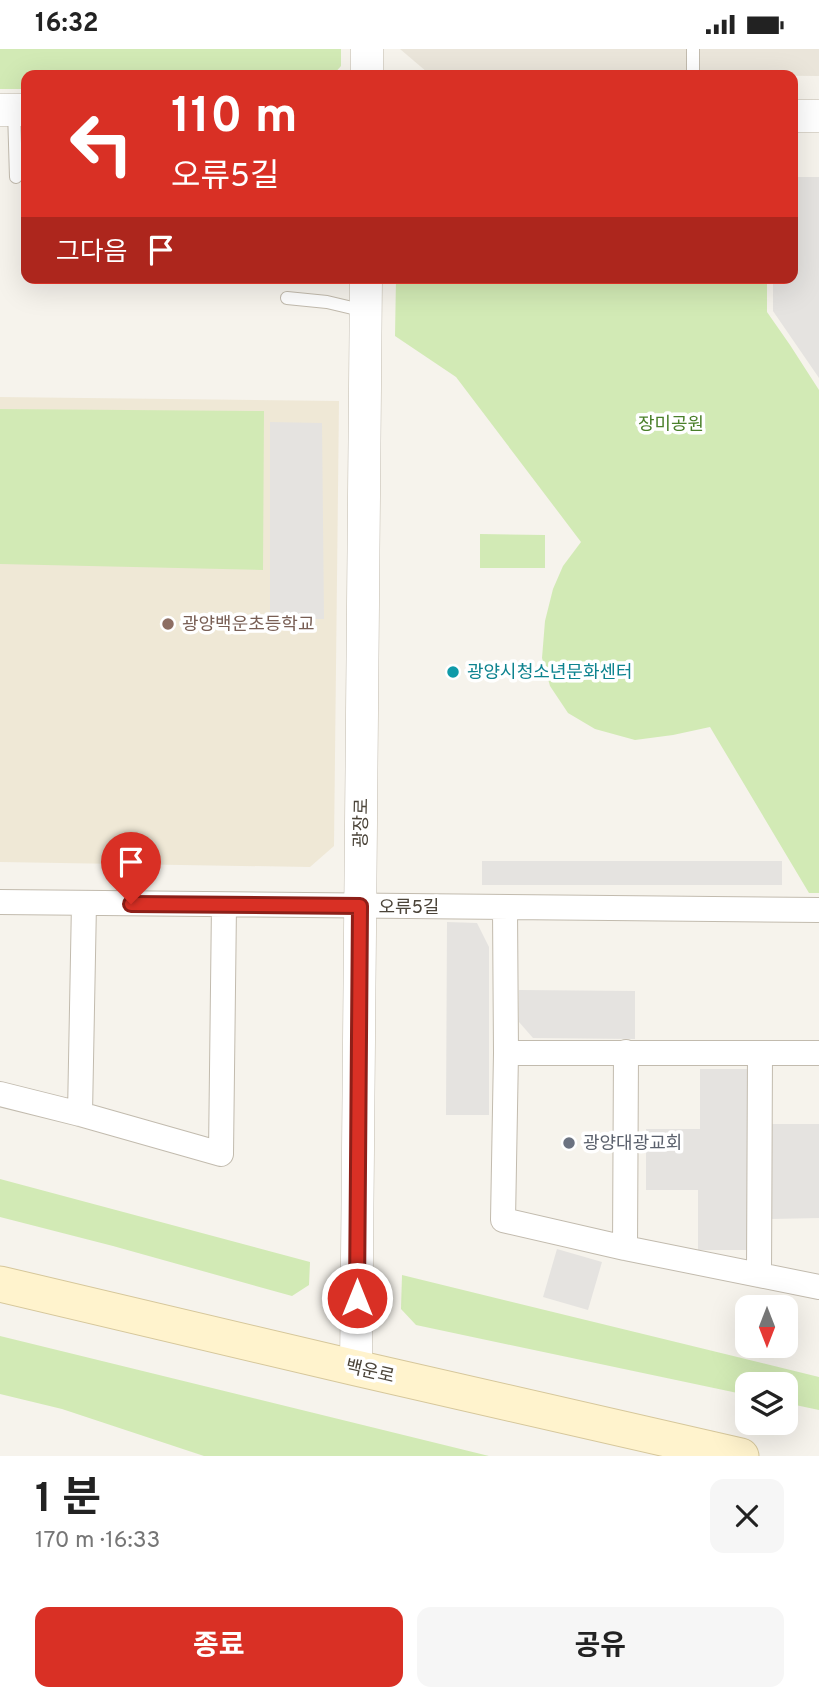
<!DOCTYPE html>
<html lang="ko">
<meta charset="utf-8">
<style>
body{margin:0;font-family:Overpass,"Noto Sans KR",sans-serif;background:#f6f6f6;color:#222;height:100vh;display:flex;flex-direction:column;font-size:26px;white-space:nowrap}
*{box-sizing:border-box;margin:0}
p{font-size:23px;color:#767676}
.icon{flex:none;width:38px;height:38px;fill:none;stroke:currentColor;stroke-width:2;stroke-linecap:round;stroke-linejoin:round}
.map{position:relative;height:1407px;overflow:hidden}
.sheet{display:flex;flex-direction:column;background:#fff;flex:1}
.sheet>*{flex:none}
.hud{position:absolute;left:21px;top:21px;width:777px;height:214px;border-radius:14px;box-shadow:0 7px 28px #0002;background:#d93025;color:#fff;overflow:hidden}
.needle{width:46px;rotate:180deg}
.controls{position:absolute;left:735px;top:1246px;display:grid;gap:14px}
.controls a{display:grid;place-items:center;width:63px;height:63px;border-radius:14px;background:#fff;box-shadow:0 7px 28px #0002;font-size:35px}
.pin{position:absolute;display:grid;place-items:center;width:60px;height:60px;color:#fff;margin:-72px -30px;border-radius:50% 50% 50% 0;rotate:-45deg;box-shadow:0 0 7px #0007}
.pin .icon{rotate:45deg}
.me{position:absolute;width:77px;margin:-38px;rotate:0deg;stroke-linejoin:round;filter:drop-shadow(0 0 5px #0008)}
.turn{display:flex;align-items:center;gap:24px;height:147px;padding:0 35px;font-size:32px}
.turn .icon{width:91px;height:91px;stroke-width:2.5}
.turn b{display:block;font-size:49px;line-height:60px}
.then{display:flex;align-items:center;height:66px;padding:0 35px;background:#0003;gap:14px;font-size:26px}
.round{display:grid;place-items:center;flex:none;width:74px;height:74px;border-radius:14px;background:#f6f6f6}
.head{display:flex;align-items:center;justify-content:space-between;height:119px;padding:0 35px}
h1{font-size:42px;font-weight:700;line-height:52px}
.action{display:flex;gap:14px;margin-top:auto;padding:14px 35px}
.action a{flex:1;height:80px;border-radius:14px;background:#d93025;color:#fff;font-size:28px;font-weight:700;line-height:80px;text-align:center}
.action a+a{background:#f6f6f6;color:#222}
.status{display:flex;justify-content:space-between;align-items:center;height:49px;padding:0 35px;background:#fff;direction:ltr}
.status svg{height:19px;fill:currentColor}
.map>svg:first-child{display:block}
.residential{fill:#eae5da}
.education{fill:#efe8d6}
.green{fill:#d2eab5}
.parking{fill:#e5e3e0}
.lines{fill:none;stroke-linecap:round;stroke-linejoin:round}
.service-casing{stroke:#c2bbae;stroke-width:14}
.minor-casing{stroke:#c2bbae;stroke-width:26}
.tertiary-casing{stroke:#c2bbae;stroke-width:33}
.secondary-casing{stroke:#d6c79b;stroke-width:37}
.service{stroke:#fff;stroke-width:12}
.minor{stroke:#fff;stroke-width:24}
.tertiary{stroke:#fff;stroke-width:32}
.secondary{stroke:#fff3cd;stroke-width:35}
.route-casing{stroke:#8d1f18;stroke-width:18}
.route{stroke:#d93025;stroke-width:12}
.education-dot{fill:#8d6e63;stroke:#fff;stroke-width:2.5}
.culture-dot{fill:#0f9aa8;stroke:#fff;stroke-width:2.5}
.worship-dot{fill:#6b7280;stroke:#fff;stroke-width:2.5}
.labels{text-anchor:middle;stroke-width:7;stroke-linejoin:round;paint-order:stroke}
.park-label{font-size:18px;fill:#4a7f2a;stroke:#fff}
.education-label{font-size:18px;fill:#785e54;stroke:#fff;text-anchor:start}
.culture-label{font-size:18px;fill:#0d838f;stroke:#fff;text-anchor:start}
.street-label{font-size:18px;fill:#4b4439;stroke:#fff}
.worship-label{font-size:18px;fill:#5b616d;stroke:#fff;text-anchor:start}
</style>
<div class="status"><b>16:32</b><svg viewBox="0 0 49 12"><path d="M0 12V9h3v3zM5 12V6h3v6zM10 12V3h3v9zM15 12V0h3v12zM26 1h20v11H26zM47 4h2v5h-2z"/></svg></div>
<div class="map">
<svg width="819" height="1407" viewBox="0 0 819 1407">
<rect width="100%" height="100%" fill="#f6f3ec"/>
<path class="residential" d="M400,0H819V27L427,23Z"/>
<path class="education" d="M0,348L339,352L334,797L310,818L0,813Z"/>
<path class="green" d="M0,0H341V17L333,26H26V40H0Z
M396,229H767V263L790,296L819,341V844H809L710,678L673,686L635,691L595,680L568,664L550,637L542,609L545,572L553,540L563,517L581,493L456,328L395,287Z
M0,360L264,362L263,521L0,515Z
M480,485L545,486V519H480Z
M0,1130L310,1213L309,1236L292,1247L113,1197L0,1168Z
M402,1226L819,1328V1361L786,1354V1335H747V1346L416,1276L401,1260Z
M0,1287L489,1407H204L62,1360L0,1345Z"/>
<path class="parking" d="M793,128H819V329L773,262V229H793Z
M270,373L322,374L324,570H270Z
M482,812H782V836H482Z
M447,873L477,874L489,898V1066H446Z
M519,941L635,942V990L533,989L519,973Z
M700,1020H750L749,1201H698V1141H646V1080H700Z
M770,1075H819V1169L771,1170Z
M557,1200L602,1213L588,1261L543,1248Z"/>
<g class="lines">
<defs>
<path id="service" d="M693,0V26
M14,62L16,128
M287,249L327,253L365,262"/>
<path id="minor" d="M0,853L819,861
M505,859L506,1004L503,1171L625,1199L819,1238
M506,1004H819
M0,1045L80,1065L221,1105L224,856
M80,1065L84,854
M625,1199L626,1003
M759,1226L760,1004"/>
<path id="tertiary" d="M367,26V0
M0,61H26
M793,67H819
M356,1319L366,229"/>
<path id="secondary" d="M0,1235L356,1319L741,1407"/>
</defs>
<use href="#service" class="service-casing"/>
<use href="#minor" class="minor-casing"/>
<use href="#tertiary" class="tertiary-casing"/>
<use href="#secondary" class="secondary-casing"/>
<use href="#service" class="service"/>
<use href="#minor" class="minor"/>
<use href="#tertiary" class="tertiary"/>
<use href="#secondary" class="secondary"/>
</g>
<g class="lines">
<defs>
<path id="route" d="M131,855L360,857L357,1249"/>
</defs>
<use href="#route" class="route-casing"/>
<use href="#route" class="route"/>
</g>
<circle class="education-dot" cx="168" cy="575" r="7"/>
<circle class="culture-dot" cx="453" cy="623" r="7"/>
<circle class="worship-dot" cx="569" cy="1094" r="7"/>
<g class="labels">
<g class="park-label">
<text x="671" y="381">장미공원</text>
</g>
<g class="education-label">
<text x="182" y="581">광양백운초등학교</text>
</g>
<g class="culture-label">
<text x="467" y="629">광양시청소년문화센터</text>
</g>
<g class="street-label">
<text transform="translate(361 774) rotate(-89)" y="6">광장로</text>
<text x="409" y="864">오류5길</text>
<text transform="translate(370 1322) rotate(13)" y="6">백운로</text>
</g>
<g class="worship-label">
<text x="583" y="1100">광양대광교회</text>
</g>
</g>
</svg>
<div class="controls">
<a><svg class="needle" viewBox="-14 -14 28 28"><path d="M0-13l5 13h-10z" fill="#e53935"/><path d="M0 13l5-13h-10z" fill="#767676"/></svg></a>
<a><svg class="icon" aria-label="layers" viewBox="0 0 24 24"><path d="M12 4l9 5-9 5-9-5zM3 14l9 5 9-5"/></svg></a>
</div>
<div class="pin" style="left:131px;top:855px;background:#d93025"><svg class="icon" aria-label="arrive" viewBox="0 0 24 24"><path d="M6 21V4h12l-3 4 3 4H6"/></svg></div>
<svg class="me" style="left:357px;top:1249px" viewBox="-20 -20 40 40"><circle r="17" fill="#d93025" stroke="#fff" stroke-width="3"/><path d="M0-11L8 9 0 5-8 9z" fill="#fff"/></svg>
<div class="hud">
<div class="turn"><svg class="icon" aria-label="left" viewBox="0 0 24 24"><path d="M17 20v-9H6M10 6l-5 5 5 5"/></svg><div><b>110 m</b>오류5길</div></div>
<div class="then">그다음<svg class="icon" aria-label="arrive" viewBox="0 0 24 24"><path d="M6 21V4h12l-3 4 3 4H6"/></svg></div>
</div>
</div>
<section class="sheet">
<div class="head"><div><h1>1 분</h1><p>170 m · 16:33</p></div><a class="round"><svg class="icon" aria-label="close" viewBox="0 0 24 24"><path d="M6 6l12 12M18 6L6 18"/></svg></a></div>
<div class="action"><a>종료</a><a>공유</a></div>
</section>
